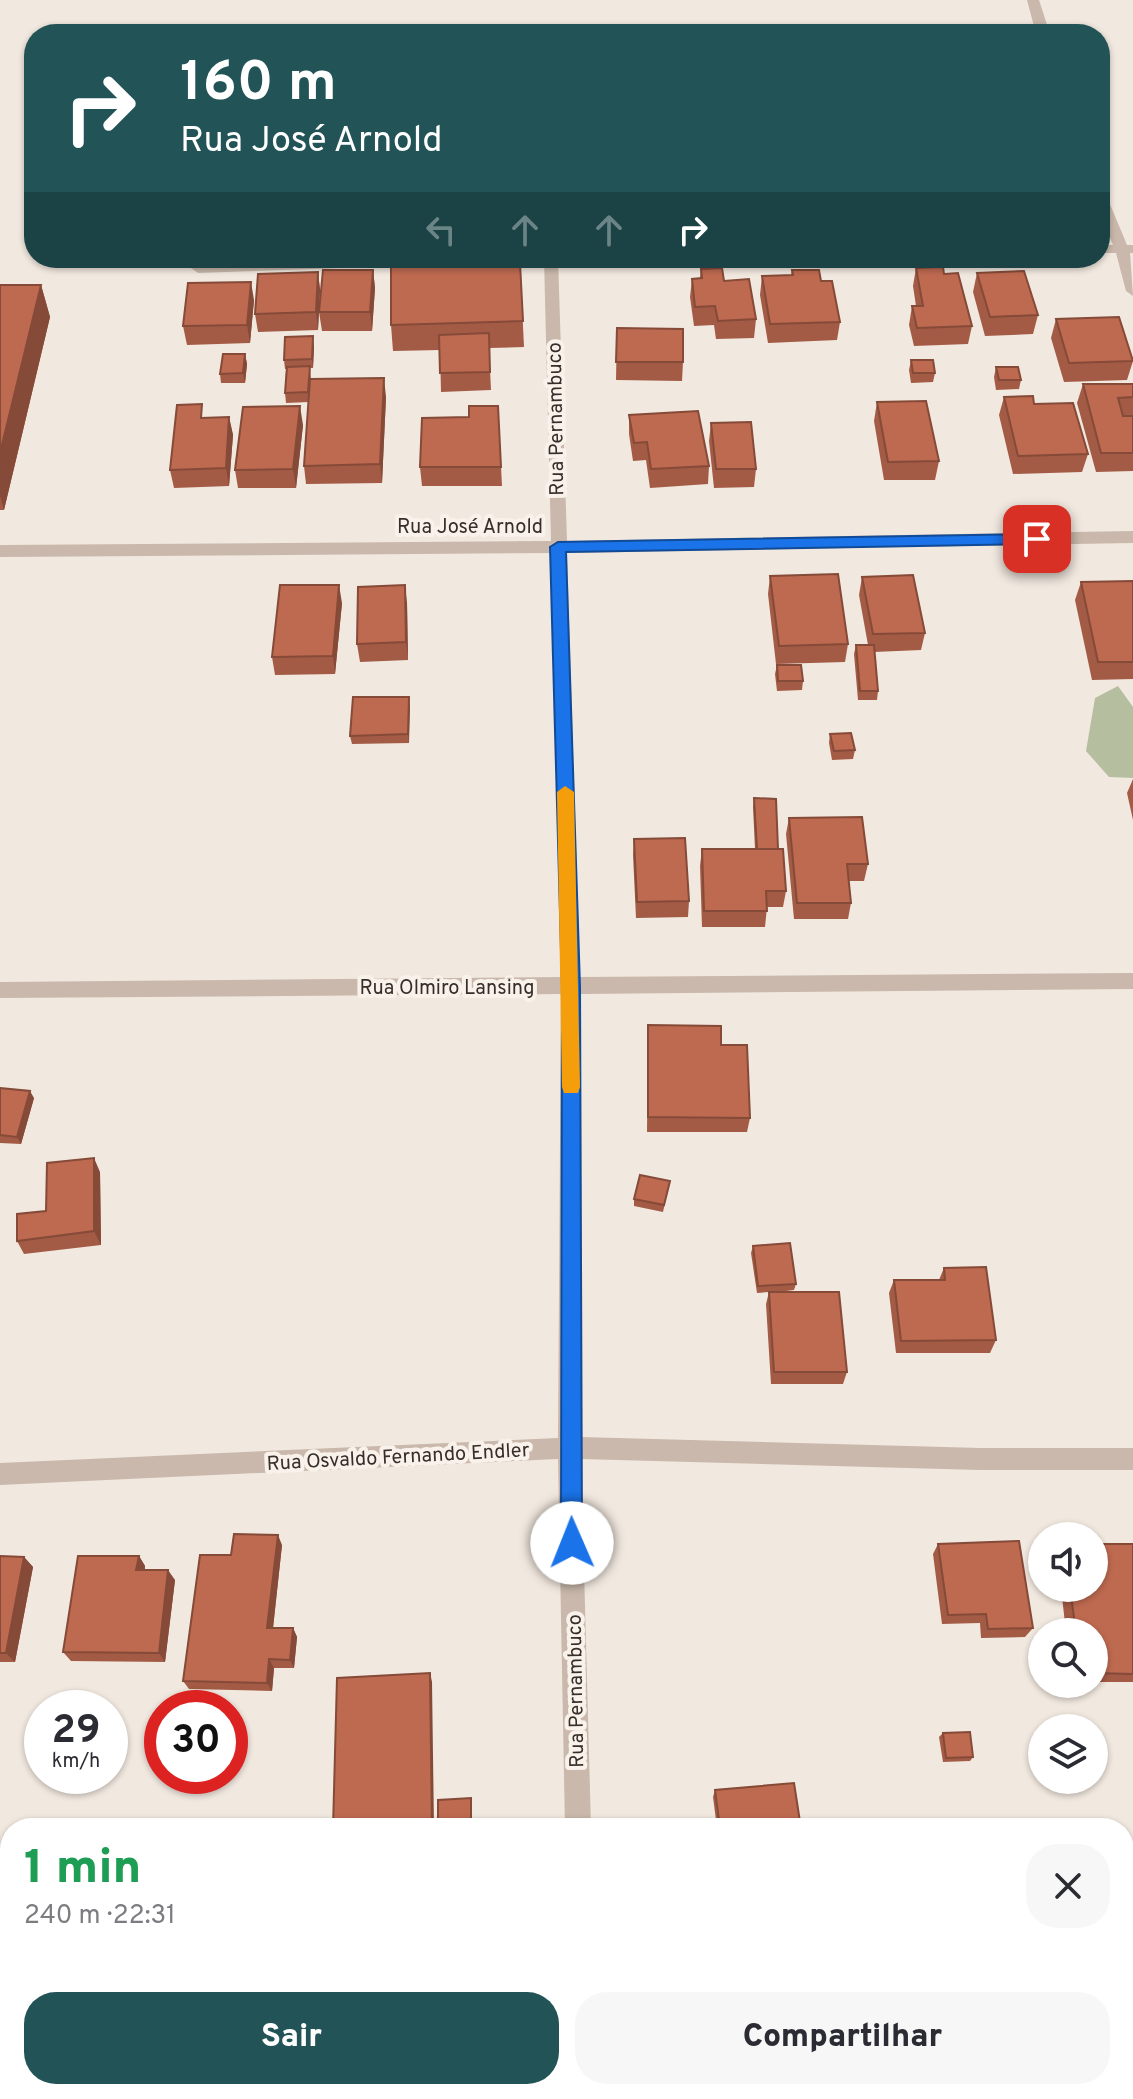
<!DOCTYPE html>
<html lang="pt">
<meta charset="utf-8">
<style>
body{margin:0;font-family:Overpass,sans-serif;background:#f7f7f7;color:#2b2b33;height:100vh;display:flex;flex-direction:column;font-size:30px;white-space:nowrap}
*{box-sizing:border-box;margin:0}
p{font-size:26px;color:#7c7c81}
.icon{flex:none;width:44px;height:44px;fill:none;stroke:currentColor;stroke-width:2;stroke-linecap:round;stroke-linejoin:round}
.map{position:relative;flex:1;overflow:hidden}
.drawer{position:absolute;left:0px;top:1818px;width:1134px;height:282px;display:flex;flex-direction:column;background:#fff;border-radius:32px 32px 0 0;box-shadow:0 2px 6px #0004}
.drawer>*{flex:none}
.guide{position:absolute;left:24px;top:24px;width:1086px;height:244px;border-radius:32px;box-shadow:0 2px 6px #0004;background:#225356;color:#fff;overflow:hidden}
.buttons{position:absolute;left:1028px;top:1522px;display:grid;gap:16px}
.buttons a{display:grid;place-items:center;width:80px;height:80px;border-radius:50%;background:#fff;box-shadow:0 2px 6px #0004;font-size:40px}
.speed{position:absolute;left:24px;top:1690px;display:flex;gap:16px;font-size:40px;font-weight:700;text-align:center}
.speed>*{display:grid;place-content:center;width:104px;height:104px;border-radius:50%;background:#fff;box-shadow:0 2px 6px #0004;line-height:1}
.speed small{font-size:20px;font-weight:400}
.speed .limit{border:12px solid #d22;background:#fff;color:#111}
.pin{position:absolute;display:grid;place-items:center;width:68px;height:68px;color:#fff;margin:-34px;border-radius:16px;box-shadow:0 4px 12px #0006}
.me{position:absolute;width:88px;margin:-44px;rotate:359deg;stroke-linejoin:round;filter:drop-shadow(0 0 6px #0008)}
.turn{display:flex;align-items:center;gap:28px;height:168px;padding:0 24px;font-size:36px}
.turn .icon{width:104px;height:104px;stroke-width:2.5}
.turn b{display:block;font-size:56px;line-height:68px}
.lanes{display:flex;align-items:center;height:76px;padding:0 24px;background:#0003;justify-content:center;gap:40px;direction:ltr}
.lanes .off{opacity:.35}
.round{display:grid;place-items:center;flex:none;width:84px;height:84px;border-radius:32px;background:#f7f7f7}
.summary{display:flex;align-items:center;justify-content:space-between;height:136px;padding:0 24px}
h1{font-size:48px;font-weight:800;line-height:60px;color:#1e9e55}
.button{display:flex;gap:16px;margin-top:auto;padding:16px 24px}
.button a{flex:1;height:92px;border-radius:32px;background:#225356;color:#fff;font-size:32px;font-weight:800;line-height:92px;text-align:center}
.button a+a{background:#f7f7f7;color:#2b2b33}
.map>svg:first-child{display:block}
.green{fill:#b5bf9f}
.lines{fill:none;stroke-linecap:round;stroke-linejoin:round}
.minor{fill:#c9b8ab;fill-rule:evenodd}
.wall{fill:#a35b45}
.shaded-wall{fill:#854a38}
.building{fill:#be6a50;stroke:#854a38;stroke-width:2}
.route{fill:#1a73e8;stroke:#114b97;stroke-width:2}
.slow{fill:#f59e0b}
.labels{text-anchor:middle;stroke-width:8;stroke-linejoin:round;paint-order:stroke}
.street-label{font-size:20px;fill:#372e2a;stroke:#f9f2eb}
</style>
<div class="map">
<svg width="1133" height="2099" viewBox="0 0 1133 2099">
<rect width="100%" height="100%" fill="#f1e8df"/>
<path class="green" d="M1118,686L1133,707V778L1109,777L1086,751L1095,698Z"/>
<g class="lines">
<path class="minor" d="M1027,0H1039L1050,34H1036Z
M1100,193L1107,197L1127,245H1133V253H1130L1133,296L1126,291L1116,253H1100V245H1113L1100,214Z
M355,258H492L485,263L198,273L191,268L198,263Z
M544,258H558L567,541L1133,531V543L567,553L580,977L1133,973V989L581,994L580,1437L980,1448H1133V1470H980L581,1459L591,1828H565L558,1459L0,1485V1463L558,1438L561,994L0,998V982L561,977L551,553L0,557V545L551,541Z
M556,2090H585L581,2099H552Z"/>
</g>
<path class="wall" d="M520,263L524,347L489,348L491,390L441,392L440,350L393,351L391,325Z
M916,268L944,274L972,326L968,344L914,346L909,325L912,306H916L913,286Z
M701,269L724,281L756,319L754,338L716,339L714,325L694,326L690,297L692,279L700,278Z
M373,270L375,288L372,331H322L319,312Z
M792,270L821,281L840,322L837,340L768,343L760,295L762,276L791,275Z
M318,272L320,290L318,330L258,332L255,314Z
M977,273L1038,315L1033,334L985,336L973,292Z
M0,285H41L50,317L4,510H0Z
M254,300L250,343L187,345L183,326Z
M1056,319L1133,361L1127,380L1064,382L1051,338Z
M617,328L683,362L682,381L616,380Z
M314,346L313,368H310L311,379L386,397L382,483L306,484L304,466L309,402L286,403L285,393L286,369H285L284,360Z
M245,354L247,364L245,383H221L220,374Z
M911,360L935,373L933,382L911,383L909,370Z
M996,367L1021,380L1019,389L996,390L994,377Z
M1083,384H1133V471L1096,472L1077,403Z
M1004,397L1034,404L1088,454L1082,472L1013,474L999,415Z
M877,402L939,461L935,480H884L874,421Z
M498,406L502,486H422L420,467Z
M629,415L709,466L708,484L650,488L646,460L633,461L629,434Z
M229,417L233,435L229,486L174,488L170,470L205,418Z
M711,423L756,469L754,487L714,488L709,441Z
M303,425L296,488H238L235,470Z
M770,576L848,644L845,662L776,664L768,594Z
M862,577L925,633L921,650L874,652L878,691L877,700H858L854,654L856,645H868L859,595Z
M1133,581V679L1092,680L1075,600L1081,582Z
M342,603L335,674L275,675L272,657Z
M407,603L408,660L360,662L357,644Z
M777,665L803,681L802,690L777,691L775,674Z
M409,697V743L352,744L350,736Z
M830,734L855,750L853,759L832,760L829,743Z
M1133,779V820L1127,793Z
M754,798L778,849L786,891L783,907H767L765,927H702L700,866L702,849H755L753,807Z
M789,818L868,864L864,881H849L851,903L848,919H794L786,834Z
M634,839L689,901L688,917L636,918L633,855Z
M648,1025L721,1045L750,1118L747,1132H647Z
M0,1088L34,1098L21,1144L0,1143Z
M100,1172L101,1245L24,1254L17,1241L46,1211Z
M670,1181L663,1212L634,1206V1199Z
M753,1246L796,1284L794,1290L778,1292L847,1372L843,1384H771L766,1304L769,1292L757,1293L751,1253Z
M944,1268L996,1340L990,1353H896L889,1293L894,1280H939Z
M938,1544L1033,1628L1025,1637L981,1638L980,1623L942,1624L933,1554Z
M1133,1544V1682H1094V1632H1066L1061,1588H1094Z
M282,1545L273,1628H293L297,1637L294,1668H274L272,1691L189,1689L183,1681L231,1555Z
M0,1556L24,1557L33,1567L15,1662H0Z
M139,1556L145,1566V1570L175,1580L165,1662L71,1661L63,1652Z
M943,1733L973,1757L970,1761L943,1762L939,1737Z
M715,1790L801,1828H717L713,1797Z"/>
<path class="shaded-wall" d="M373,270L375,288L372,331L370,312Z
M318,272L320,290L318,330L316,312Z
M251,282L254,300L250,343L247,325Z
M41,285L50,317L4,510L0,496V453Z
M313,336L314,346L313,368L312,359Z
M245,354L247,364L245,383L243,373Z
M384,378L386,397L382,483L380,464Z
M300,406L303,425L296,488L293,469Z
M229,417L233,435L229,486L226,468Z
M339,585L342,603L335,674L333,656Z
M405,585L407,603L408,660L406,642Z
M409,697L410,706L409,743L408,734Z
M30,1091L34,1098L21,1144L17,1137Z
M94,1158L100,1172L101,1245L94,1231Z
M278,1535L282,1545L272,1637L267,1628Z
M139,1556L145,1566L143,1580L136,1570Z
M24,1557L33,1567L15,1662L6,1653Z
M168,1570L175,1580L165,1662L159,1653Z
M293,1628L297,1637L294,1668L290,1660Z
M269,1659L274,1668L272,1691L267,1683Z
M430,1673L432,1682L434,1828H432Z"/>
<path class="building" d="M520,263L523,321L391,325V267Z
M943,267L944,274L958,273L972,326L917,328L912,306H923L916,268Z
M722,268L724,281L749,279L756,319L718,321L715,306L695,307L692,279L702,278L701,269Z
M323,270H373L370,312H319Z
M792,270H819L821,281H832L840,322L770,324L762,276L793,275Z
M1024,271L1038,315L990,317L977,273Z
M318,272L316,312L255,314L258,274Z
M251,282L247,325L183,326L188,283Z
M0,285H41L0,453Z
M1119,317L1133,361L1069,363L1056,319Z
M617,328L683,329V362H616Z
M489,333L490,372L440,373L439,335Z
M313,336L312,359L284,360L285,337Z
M223,354H245L243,373L220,374Z
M911,360H933L935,373H913Z
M310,366L308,392L285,393L287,367Z
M996,367H1018L1021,380H999Z
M384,378L380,464L304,466L310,379Z
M1083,384H1133V397L1118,398L1123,416H1133V453H1101Z
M1033,396L1034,404L1073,403L1088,454L1018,456L1004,397Z
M926,401L939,461L888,462L877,402Z
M202,404L201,418L229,417L226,468L170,470L177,405Z
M300,406L293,469L235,470L243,407Z
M469,406H498L501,467H420L422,418L469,417Z
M698,411L709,466L651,469L647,442L634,443L629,415Z
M751,422L756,469H716L711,423Z
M838,574L848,644L779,646L770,576Z
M913,575L925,633L873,634L862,577Z
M1133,581V662H1098L1081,582Z
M280,585H339L333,656L272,657Z
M405,585L406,642L357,644L358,587Z
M856,645H874L878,691H860Z
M777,665H801L803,681H778Z
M353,697H409L408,734L350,736Z
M851,733L855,750L834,751L830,734Z
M754,798L776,799L778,849H757Z
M862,817L868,864H847L851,903H797L789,818Z
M685,838L689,901L637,902L634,839Z
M702,849H783L786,891H766L767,911H704Z
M648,1025L721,1026V1045H747L750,1118L648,1117Z
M0,1088L30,1091L17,1137L0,1135Z
M94,1158V1231L17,1241V1214L46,1211L47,1163Z
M640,1175L670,1181L664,1205L634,1199Z
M790,1243L796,1284L758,1286L753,1246Z
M986,1267L996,1340L901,1341L894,1280H945L944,1268Z
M769,1292H839L847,1372H774Z
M234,1534L278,1535L267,1628H293L290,1660L269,1659L267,1683L183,1681L200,1555H231Z
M1019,1541L1033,1628L988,1629L986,1614L948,1615L938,1544Z
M1094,1544H1133V1674L1094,1673V1632H1076L1070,1588H1094Z
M0,1556L24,1557L6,1653H0Z
M78,1556H139L136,1570H168L159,1653L63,1652Z
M430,1673L432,1828H333L337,1678Z
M970,1732L973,1757L946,1758L943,1733Z
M794,1783L801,1828H720L715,1790Z
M471,1798V1828H438V1800Z"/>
<path class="route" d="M1037,534L1045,539L1037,544L566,552L580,987L582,1543L579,1550L572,1553L564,1550L561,1543L562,987L550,547L558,542Z"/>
<path class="slow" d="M565,786L574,792L580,1087L578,1093H564L562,1087L557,792Z"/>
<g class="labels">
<g class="street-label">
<text transform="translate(555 419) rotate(-91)" y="7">Rua Pernambuco</text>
<text x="470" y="533">Rua José Arnold</text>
<text x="447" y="994">Rua Olmiro Lansing</text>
<text transform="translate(398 1456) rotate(-3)" y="7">Rua Osvaldo Fernando Endler</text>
<text transform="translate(575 1691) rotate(-91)" y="7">Rua Pernambuco</text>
</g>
</g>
</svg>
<div class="buttons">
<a><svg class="icon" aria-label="sound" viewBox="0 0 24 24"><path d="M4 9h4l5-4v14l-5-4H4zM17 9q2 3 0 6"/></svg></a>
<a><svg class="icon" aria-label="search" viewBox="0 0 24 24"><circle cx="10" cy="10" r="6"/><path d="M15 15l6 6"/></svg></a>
<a><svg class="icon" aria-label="layers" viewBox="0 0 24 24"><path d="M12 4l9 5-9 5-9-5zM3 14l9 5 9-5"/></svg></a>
</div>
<div class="speed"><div>29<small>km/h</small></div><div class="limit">30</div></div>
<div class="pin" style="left:1037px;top:539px;background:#d93025"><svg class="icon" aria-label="arrive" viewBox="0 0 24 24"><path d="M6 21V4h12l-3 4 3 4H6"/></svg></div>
<svg class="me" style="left:572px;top:1543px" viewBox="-20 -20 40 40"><circle r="19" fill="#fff"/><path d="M0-13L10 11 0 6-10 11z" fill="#1a73e8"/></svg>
<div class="guide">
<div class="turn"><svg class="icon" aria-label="right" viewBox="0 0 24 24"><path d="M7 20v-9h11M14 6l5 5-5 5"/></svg><div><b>160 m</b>Rua José Arnold</div></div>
<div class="lanes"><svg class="icon off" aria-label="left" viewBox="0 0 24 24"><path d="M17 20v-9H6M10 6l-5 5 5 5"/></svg><svg class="icon off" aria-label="ahead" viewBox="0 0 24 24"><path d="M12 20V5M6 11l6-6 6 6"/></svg><svg class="icon off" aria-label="ahead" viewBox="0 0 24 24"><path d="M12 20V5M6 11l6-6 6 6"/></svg><svg class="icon" aria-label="right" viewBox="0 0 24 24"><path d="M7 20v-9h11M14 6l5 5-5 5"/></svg></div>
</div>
<section class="drawer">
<div class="summary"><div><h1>1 min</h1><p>240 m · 22:31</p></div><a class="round"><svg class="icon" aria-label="close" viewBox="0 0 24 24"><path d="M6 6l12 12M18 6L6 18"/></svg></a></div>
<div class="button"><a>Sair</a><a>Compartilhar</a></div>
</section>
</div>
